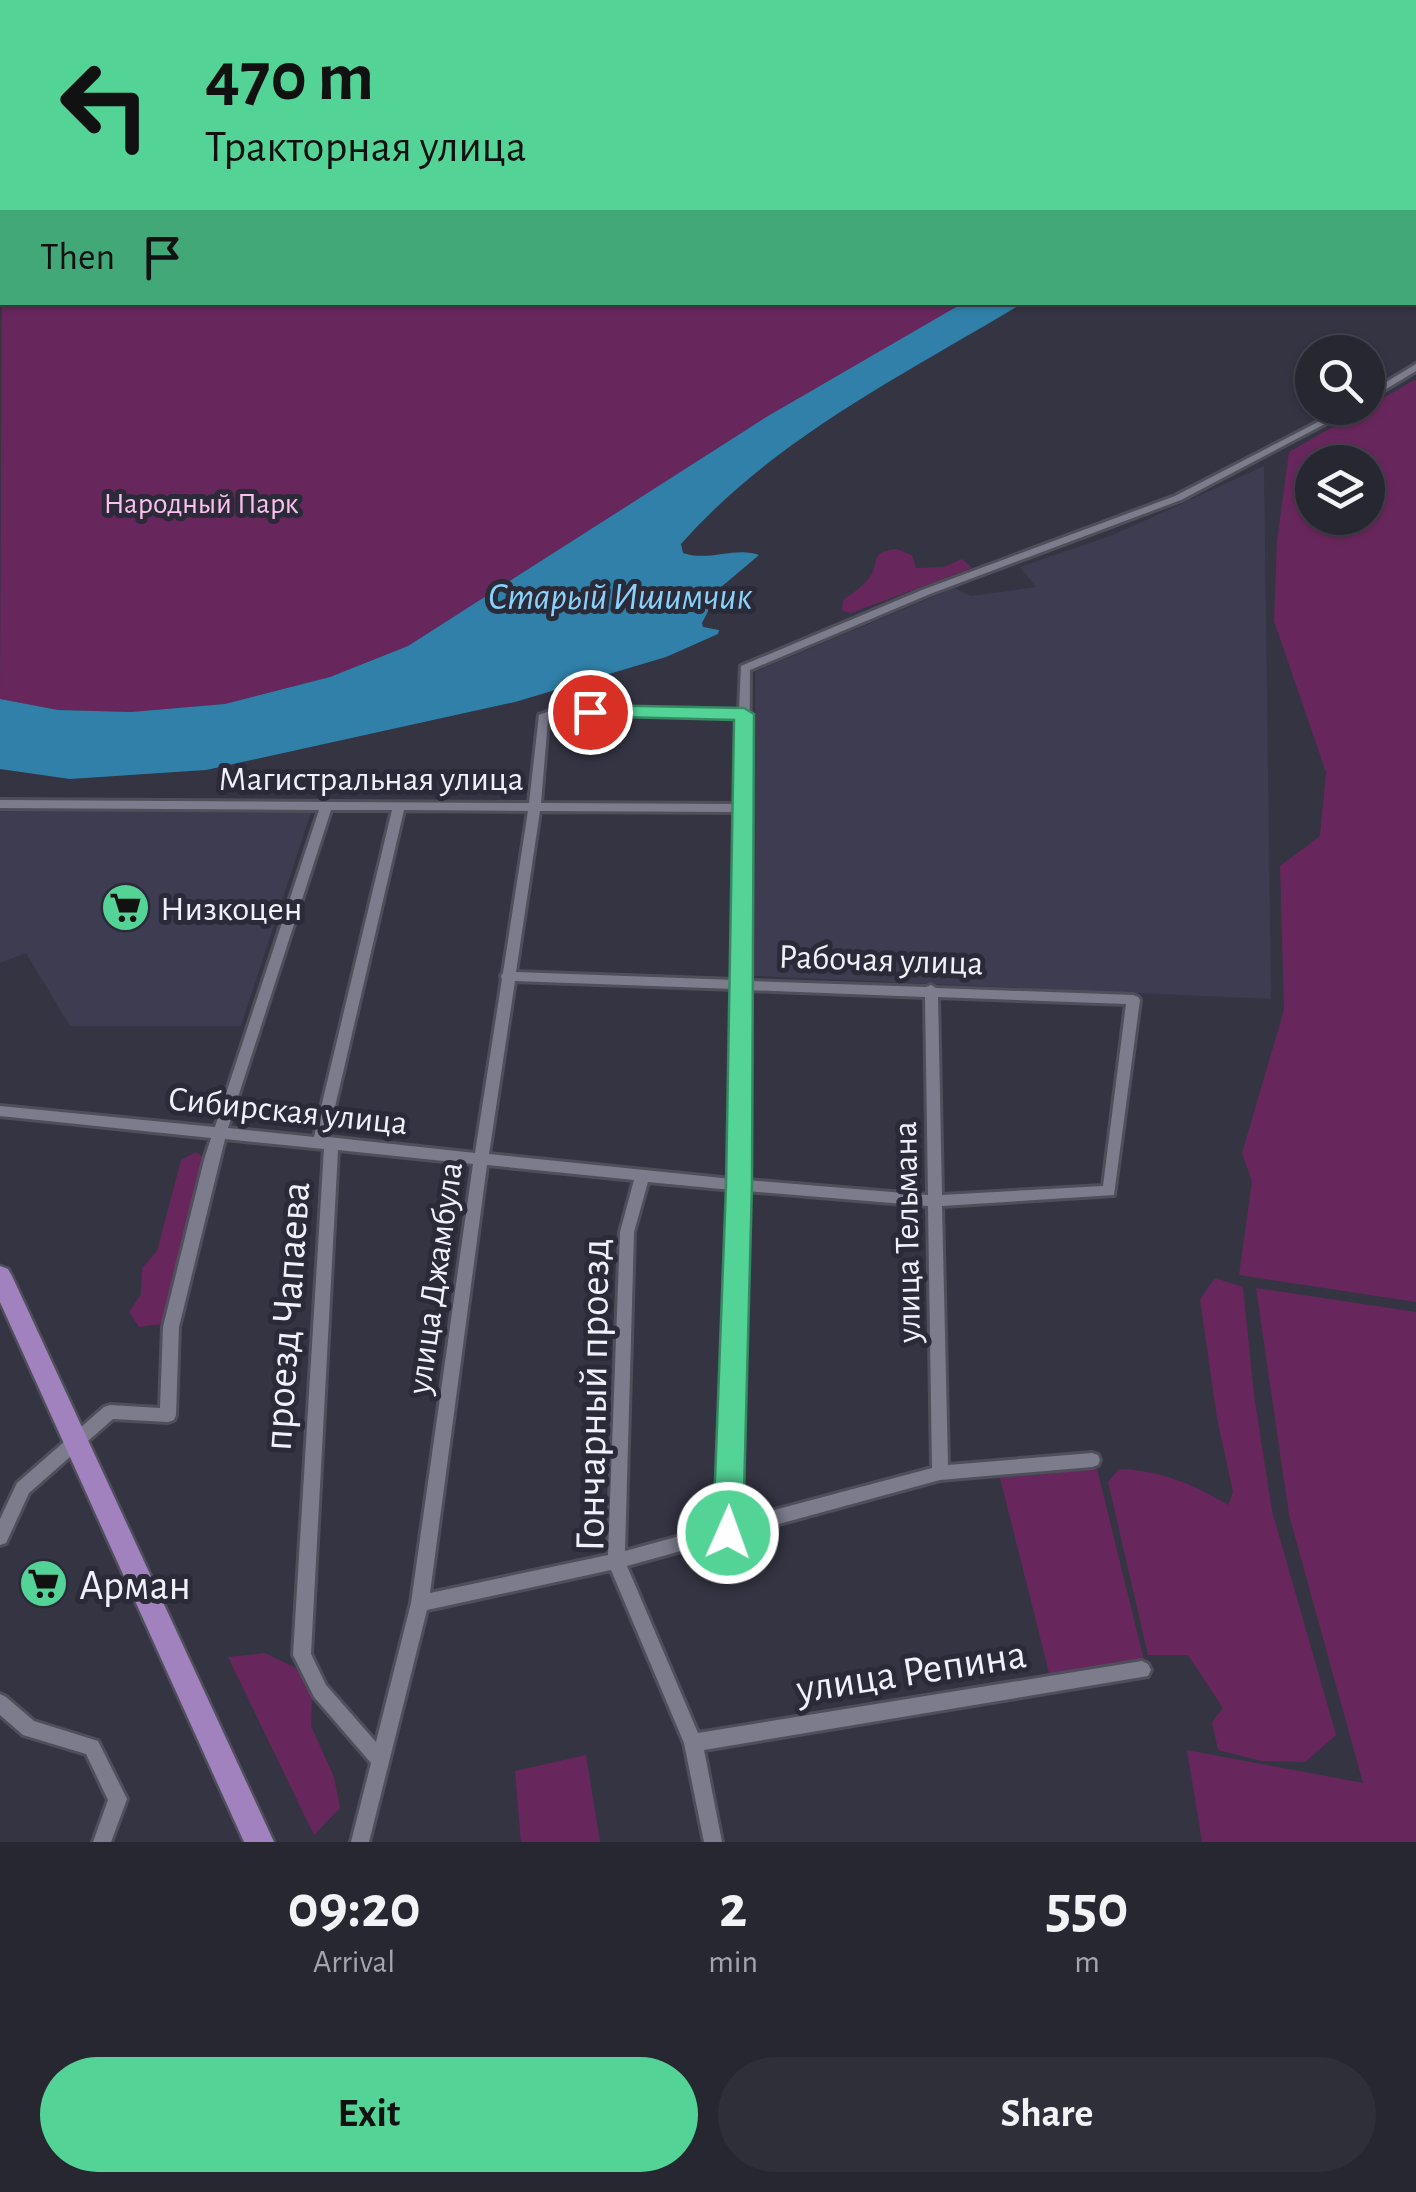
<!DOCTYPE html>
<meta charset="utf-8">
<style>
body{margin:0;font-family:"Alegreya Sans",sans-serif;background:#2f2f3a;color:#f1f3f6;height:100vh;display:flex;flex-direction:column;font-size:38px;white-space:nowrap}
*{box-sizing:border-box;margin:0}
p{font-size:32px;color:#a4a5ac}
.icon{flex:none;width:55px;height:55px;fill:none;stroke:currentColor;stroke-width:2;stroke-linecap:round;stroke-linejoin:round}
.map{position:relative;height:1842px;overflow:hidden}
.sheet{display:flex;flex-direction:column;background:#272732;flex:1}
.sheet>*{flex:none}
.guide{position:absolute;left:0px;top:0px;width:1418px;height:305px;box-shadow:0 2px 8px #0004,0 0 0 2px #43444d;background:#53d396;color:#111;overflow:hidden}
.buttons{position:absolute;left:1295px;top:335px;display:grid;gap:20px}
.buttons a{display:grid;place-items:center;width:90px;height:90px;border-radius:50%;background:#272732;box-shadow:0 2px 8px #0004,0 0 0 2px #43444d;font-size:50px}
.pin{position:absolute;display:grid;place-items:center;width:85px;height:85px;color:#fff;margin:-42px;border:5px solid #fff;border-radius:50%;box-shadow:0 2px 10px #0007}
.me{position:absolute;width:110px;margin:-55px;rotate:2deg;stroke-linejoin:round;filter:drop-shadow(0 0 8px #0008)}
.turn{display:flex;align-items:center;gap:35px;height:210px;padding:0 40px;font-size:45px}
.turn .icon{width:130px;height:130px;stroke-width:2.5}
.turn b{display:block;font-size:70px;line-height:85px}
.then{display:flex;align-items:center;height:95px;padding:0 40px;background:#0003;gap:20px;font-size:38px}
.eta{display:flex;justify-content:space-evenly;align-items:center;height:170px;text-align:center}
.eta b{font-size:60px;font-weight:600;line-height:70px}
.action{display:flex;gap:20px;margin-top:auto;padding:20px 40px}
.action a{flex:1;height:115px;border-radius:60px;background:#53d396;color:#111;font-size:40px;font-weight:600;line-height:115px;text-align:center}
.action a+a{background:#2f2f3a;color:#f1f3f6}
.map>svg:first-child{display:block}
.built{fill:#3d3c51}
.green{fill:#68275c;fill-rule:evenodd}
.water{fill:#3080a9}
.building{fill:#214a8f;stroke:#173464;stroke-width:2.5}
.lines{fill:none;stroke-linecap:round;stroke-linejoin:round}
.minor-casing{stroke:#4f4f5b;stroke-width:6}
.primary-casing{stroke:#4f4f5b;stroke-width:5}
.minor{fill:#7c7c8d;fill-rule:evenodd}
.primary{fill:#a182be;fill-rule:evenodd}
.route{fill:#53d396;stroke:#368962;stroke-width:2.5}
.labels{text-anchor:middle;stroke-width:10;stroke-linejoin:round;paint-order:stroke}
.far-park-label{font-size:30px;fill:#fdbfee;stroke:#2a2a38}
.street-label{font-size:35px;fill:#eff0f9;stroke:#2a2a38}
.poi-label{font-size:35px;fill:#eff0f9;stroke:#2a2a38;text-anchor:start}
.water-label{font-size:38px;font-style:italic;fill:#8ad2fb;stroke:#2a2a38}
.near-street-label{font-size:42px;fill:#eff0f9;stroke:#2a2a38}
.near-poi-label{font-size:42px;fill:#eff0f9;stroke:#2a2a38;text-anchor:start}
</style>
<div class="map">
<svg width="1416" height="1842" viewBox="0 0 1416 1842">
<rect width="100%" height="100%" fill="#343443"/>
<path class="built" d="M1264,466L1271,999L754,976L755,672L954,588L971,596L1036,587L1020,567L1113,535Z
M0,809L311,812L241,1026H70L26,953L0,963Z"/>
<path class="green" d="M2,235V302L965,303L768,416L408,646L330,677L225,704L132,712L58,710L0,699Z
M1416,379V1302L1239,1275L1252,1181L1242,1153L1284,1010L1280,866L1320,836L1326,772L1274,621L1277,541L1289,452ZM1312,462H1368V518H1312Z
M896,549L912,555L916,568L944,567L962,559L972,568L851,613L842,611L843,600C852,594 863,586 870,577C881,560 868,553 896,549Z
M196,1152L203,1157L162,1324L139,1327L129,1312L141,1294L142,1268L157,1251L181,1160Z
M1215,1278L1243,1287L1254,1395L1272,1511L1336,1735L1305,1762L1262,1761L1218,1750L1212,1722L1223,1708L1188,1655H1148L1108,1482L1119,1469C1161,1470 1194,1485 1228,1505L1233,1492L1217,1418L1200,1299Z
M1256,1288L1416,1312V1842H1202L1187,1750L1363,1783L1289,1515Z
M1097,1469L1144,1660L1050,1677L1000,1478Z
M265,1653L296,1668L312,1695L311,1726L334,1777L340,1808L314,1835L228,1657Z
M586,1755L600,1842H521L515,1771Z"/>
<path class="water" d="M963,303H1023C902,376 776,437 681,544L683,553C708,562 736,546 759,555L720,588L702,623L703,627L719,630L718,634L666,657L515,702L206,770L70,779L0,769V699L58,710L131,712L225,704L330,677L408,646L768,416Z"/>
<path class="building" d="M150,0H165L163,2H147Z"/>
<g class="lines">
<defs>
<path id="minor" d="M142,0H148L146,2H140Z
M456,0H462L460,2H454Z
M521,0H527L526,2H520Z
M718,0H724V2H718Z
M0,18H2V22H0Z
M0,57H2V61H0Z
M0,93H2V97H0Z
M0,144H2V148H0Z
M1416,364V371L1368,400V393Z
M1345,408H1355L1181,500L930,594L750,670L748,981L926,987L931,985L936,988L1133,995L1138,997L1140,1000L1114,1195L942,1206L948,1465L1092,1453L1098,1455L1100,1460L1098,1465L1092,1467L940,1480L735,1536L728,1541L724,1539L627,1566L698,1733L1142,1661L1148,1664L1151,1670L1148,1676L704,1750L722,1842H704L684,1743L611,1570L427,1610L369,1842H351L371,1763L314,1697L293,1655L324,1149L225,1139L179,1327L176,1415L174,1420L168,1422L113,1419L29,1493L6,1543L0,1545V1519L17,1483L104,1407L110,1405L160,1408L163,1327L204,1160L211,1138L0,1116V1106L215,1127L319,810L0,808V800L529,803L539,715L557,708L739,711L741,666L922,590L1175,496ZM559,714L739,717L738,804L541,803L548,719ZM331,810H392L314,1137L228,1128ZM404,810L528,811L503,973L501,976L502,979L475,1153L328,1137ZM540,811L737,812L735,980L516,972ZM515,981L735,989L732,1179L489,1154ZM748,990L925,997L928,1195L746,1180ZM938,997L1126,1004L1103,1186L942,1195ZM338,1150L473,1164L411,1603L376,1742L326,1685L311,1654ZM487,1165L634,1180L620,1232L608,1555L430,1593ZM648,1182L732,1190L720,1525L625,1551L634,1232ZM746,1191L928,1206L932,1468L737,1520Z
M0,1694L6,1697L34,1721L98,1741L127,1799L111,1842H93L108,1800L86,1754L23,1735L0,1715Z"/>
<path id="primary" d="M0,1266L8,1269L12,1276L274,1842H244L0,1302Z"/>
</defs>
<use href="#minor" class="minor-casing"/>
<use href="#primary" class="primary-casing"/>
<use href="#minor" class="minor"/>
<use href="#primary" class="primary"/>
</g>
<path class="route" d="M590,705L744,708L754,714L752,1185L743,1533L739,1543L728,1547L717,1543L713,1533L726,1185L734,720L583,716V707Z"/>
<defs>
<symbol id="supermarket-disc" viewBox="-11 -11 22 22"><circle r="9.5" fill="#53d396" stroke="#2a2a38"/><path d="M-6-5.5h2.5l.6 2H6L4.5 2H-2.5L-4.4-4H-6ZM-1.5 3.2a1.3 1.3 0 1 0 .1 0ZM3 3.2a1.3 1.3 0 1 0 .1 0Z" fill="#111"/></symbol>
</defs>
<g fill-rule="evenodd">
<use href="#supermarket-disc" x="98" y="880" width="55" height="55"/>
<use href="#supermarket-disc" x="16" y="1556" width="55" height="55"/>
</g>
<g class="labels">
<g class="far-park-label">
<text x="201" y="513">Народный Парк</text>
</g>
<g class="street-label">
<text x="371" y="790">Магистральная улица</text>
<text transform="translate(881 959) rotate(2)" y="12">Рабочая улица</text>
<text transform="translate(288 1110) rotate(6)" y="12">Сибирская улица</text>
<text transform="translate(906 1232) rotate(-91)" y="12">улица Тельмана</text>
<text transform="translate(434 1278) rotate(-82)" y="12">улица Джамбула</text>
</g>
<g class="poi-label">
<text x="160" y="920">Низкоцен</text>
</g>
<g class="water-label">
<text x="620" y="609">Старый Ишимчик</text>
</g>
<g class="near-street-label">
<text transform="translate(285 1316) rotate(-86)" y="15">проезд Чапаева</text>
<text transform="translate(591 1395) rotate(-89)" y="15">Гончарный проезд</text>
<text transform="translate(911 1670) rotate(-9)" y="15">улица Репина</text>
</g>
<g class="near-poi-label">
<text x="79" y="1599">Арман</text>
</g>
</g>
</svg>
<div class="buttons">
<a><svg class="icon" aria-label="search" viewBox="0 0 24 24"><circle cx="10" cy="10" r="6"/><path d="M15 15l6 6"/></svg></a>
<a><svg class="icon" aria-label="layers" viewBox="0 0 24 24"><path d="M12 4l9 5-9 5-9-5zM3 14l9 5 9-5"/></svg></a>
</div>
<div class="pin" style="left:590px;top:712px;background:#d93025"><svg class="icon" aria-label="arrive" viewBox="0 0 24 24"><path d="M6 21V4h12l-3 4 3 4H6"/></svg></div>
<svg class="me" style="left:728px;top:1533px" viewBox="-20 -20 40 40"><circle r="17" fill="#53d396" stroke="#fff" stroke-width="3"/><path d="M0-11L8 9 0 5-8 9z" fill="#fff"/></svg>
<div class="guide">
<div class="turn"><svg class="icon" aria-label="left" viewBox="0 0 24 24"><path d="M17 20v-9H6M10 6l-5 5 5 5"/></svg><div><b>470 m</b>Тракторная улица</div></div>
<div class="then">Then<svg class="icon" aria-label="arrive" viewBox="0 0 24 24"><path d="M6 21V4h12l-3 4 3 4H6"/></svg></div>
</div>
</div>
<section class="sheet">
<div class="eta">
<div><b>09:20</b><p>Arrival</p></div>
<div><b>2</b><p>min</p></div>
<div><b>550</b><p>m</p></div>
</div>
<div class="action"><a>Exit</a><a>Share</a></div>
</section>
